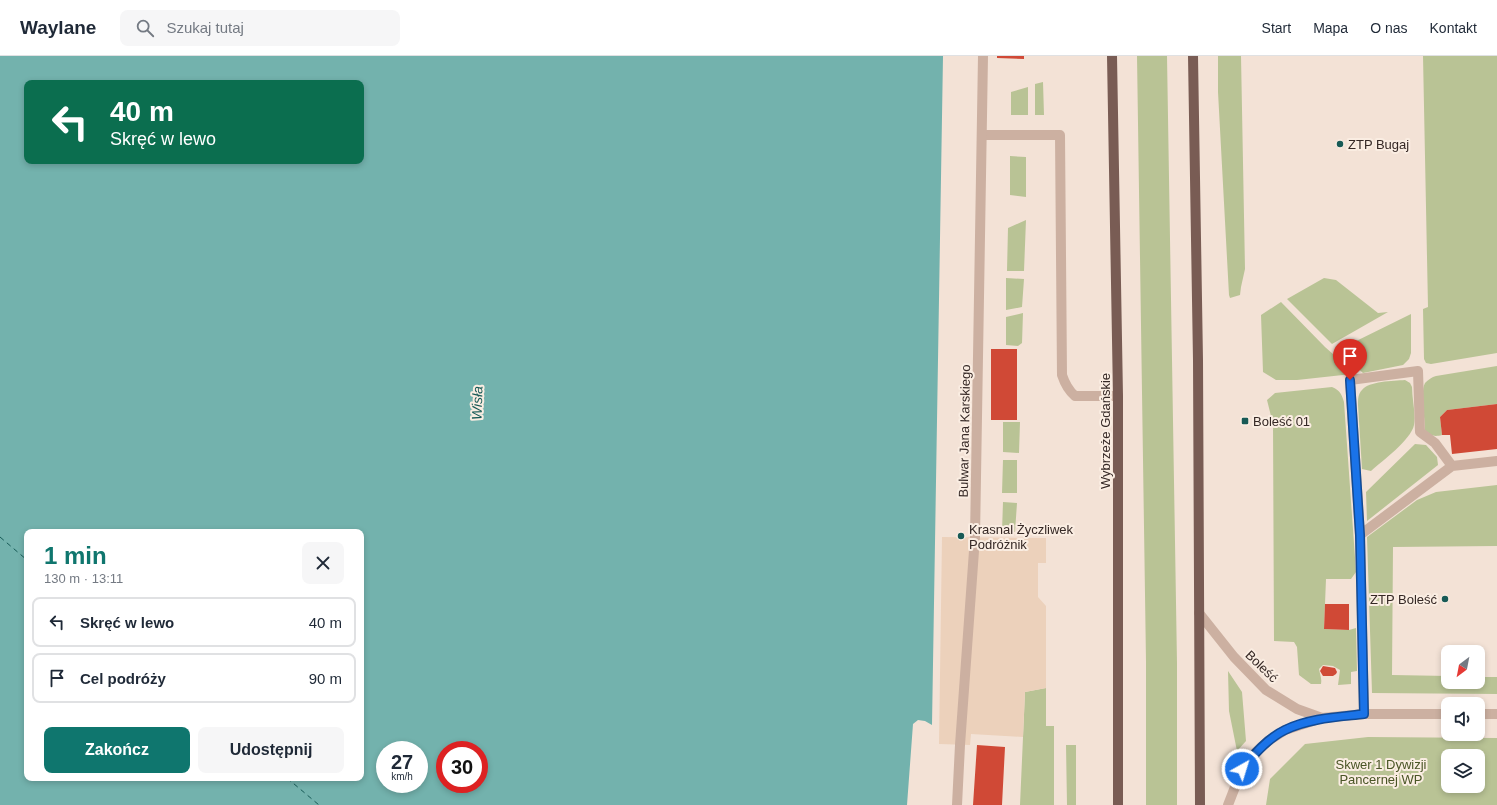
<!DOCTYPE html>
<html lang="pl">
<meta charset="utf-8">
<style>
body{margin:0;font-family:Helvetica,sans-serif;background:#f6f6f7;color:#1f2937;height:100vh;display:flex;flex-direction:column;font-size:15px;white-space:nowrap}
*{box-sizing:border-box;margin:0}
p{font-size:13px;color:#747a83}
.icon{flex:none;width:22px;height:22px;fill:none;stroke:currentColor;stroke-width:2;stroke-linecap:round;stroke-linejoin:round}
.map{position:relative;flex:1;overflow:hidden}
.panel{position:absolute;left:24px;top:473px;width:340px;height:252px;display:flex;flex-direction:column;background:#fff;border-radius:8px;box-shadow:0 2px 6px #0003}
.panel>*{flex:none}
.hud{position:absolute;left:24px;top:24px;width:340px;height:84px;border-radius:8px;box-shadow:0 2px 6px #0003;background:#0b6e4f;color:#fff;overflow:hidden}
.needle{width:26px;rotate:212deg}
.fabs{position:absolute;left:1441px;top:589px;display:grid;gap:8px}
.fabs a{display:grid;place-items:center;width:44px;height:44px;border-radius:8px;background:#fff;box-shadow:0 2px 6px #0003;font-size:20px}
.speed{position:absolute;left:376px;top:685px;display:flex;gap:8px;font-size:20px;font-weight:700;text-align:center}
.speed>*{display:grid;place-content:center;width:52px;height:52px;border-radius:50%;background:#fff;box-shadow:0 2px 6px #0003;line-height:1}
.speed small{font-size:10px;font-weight:400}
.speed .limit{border:6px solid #d22;background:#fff;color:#111}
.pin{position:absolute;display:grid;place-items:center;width:34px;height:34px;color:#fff;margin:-41px -17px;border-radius:50% 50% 50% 0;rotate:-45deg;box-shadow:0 0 4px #0007}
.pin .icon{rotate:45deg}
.me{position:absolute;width:44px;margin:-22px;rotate:39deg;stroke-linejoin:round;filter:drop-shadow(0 0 3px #0008)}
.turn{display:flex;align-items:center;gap:14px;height:84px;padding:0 20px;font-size:18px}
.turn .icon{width:52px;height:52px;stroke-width:2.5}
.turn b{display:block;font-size:28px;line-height:34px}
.round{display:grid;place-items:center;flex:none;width:42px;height:42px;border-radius:8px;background:#f6f6f7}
.head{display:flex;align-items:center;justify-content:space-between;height:68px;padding:0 20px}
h1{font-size:24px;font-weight:700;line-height:30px;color:#0f766e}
.action{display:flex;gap:8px;margin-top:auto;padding:8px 20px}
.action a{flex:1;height:46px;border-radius:8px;background:#0f766e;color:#fff;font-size:16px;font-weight:700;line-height:46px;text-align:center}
.action a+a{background:#f6f6f7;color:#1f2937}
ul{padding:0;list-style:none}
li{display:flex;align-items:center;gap:12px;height:50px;margin:0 8px 6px;padding:0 12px;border:2px solid #e0e1e3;border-radius:8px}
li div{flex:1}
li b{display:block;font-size:15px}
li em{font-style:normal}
header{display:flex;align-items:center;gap:24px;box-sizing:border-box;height:56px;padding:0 20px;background:#fff;border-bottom:1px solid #e0e1e3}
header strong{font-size:19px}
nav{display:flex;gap:22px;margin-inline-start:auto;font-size:14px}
.search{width:280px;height:36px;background:#f6f6f7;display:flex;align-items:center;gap:10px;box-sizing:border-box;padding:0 14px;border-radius:8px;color:#747a83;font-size:15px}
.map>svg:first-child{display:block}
.green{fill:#b9c395;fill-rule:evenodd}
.plaza{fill:#ecd1bb}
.water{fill:#73b2ad;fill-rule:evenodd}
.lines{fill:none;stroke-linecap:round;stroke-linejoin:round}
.ferry{stroke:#175a56;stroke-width:1;stroke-dasharray:5 4;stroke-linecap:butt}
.building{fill:#d04936}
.service{stroke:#ccb0a1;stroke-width:10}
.pedestrian{stroke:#ccb0a1;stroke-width:10}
.minor{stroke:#ccb0a1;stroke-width:10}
.primary{stroke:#795c54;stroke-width:10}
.route-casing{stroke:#114b97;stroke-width:10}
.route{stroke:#1a73e8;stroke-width:7}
.poi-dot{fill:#175a56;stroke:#faede2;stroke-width:1.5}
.labels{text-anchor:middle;stroke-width:4;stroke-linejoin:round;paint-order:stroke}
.poi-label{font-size:13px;fill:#352825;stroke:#faede2;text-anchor:start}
.street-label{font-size:13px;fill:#352825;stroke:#faede2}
.park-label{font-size:13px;fill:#4a5526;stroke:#faede2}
.water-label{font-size:14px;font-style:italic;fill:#175a56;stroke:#faede2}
</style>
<header>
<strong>Waylane</strong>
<div class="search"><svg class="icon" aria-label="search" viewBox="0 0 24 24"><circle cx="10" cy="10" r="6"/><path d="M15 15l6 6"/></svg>Szukaj tutaj</div>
<nav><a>Start</a><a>Mapa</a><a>O nas</a><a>Kontakt</a></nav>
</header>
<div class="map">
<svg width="1497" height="749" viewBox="0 0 1497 749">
<rect width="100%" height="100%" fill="#f3e2d6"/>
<path class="green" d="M1137,0H1167L1177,607V749H1146V605Z
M1218,0H1241L1245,213L1241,231L1240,239L1230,242L1229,239L1218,36Z
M1423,0H1497V297L1431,308L1426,307L1424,303L1423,253L1428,251Z
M1043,26L1044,59H1035V28Z
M1028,31V59H1011V36Z
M1010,100L1026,101V141L1010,139Z
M1026,164L1024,215H1007L1008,172Z
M1006,222L1024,223L1022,251L1006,254Z
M1324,222L1336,224L1378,257L1388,256L1332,288L1287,243Z
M1281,246L1325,291L1350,313L1352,318L1297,324H1276L1263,316L1261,259Z
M1023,257L1022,287L1018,290L1006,289V261Z
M1411,258V297L1409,303L1403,309L1363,317L1338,294Z
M1497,310V348L1447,354L1440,361L1442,379C1434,381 1431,380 1425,374C1425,364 1420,335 1425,327C1428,324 1432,321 1436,320Z
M1405,324L1410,327L1412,331C1412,343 1416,358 1414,369C1411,384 1382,405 1371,415L1362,413L1358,349C1358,343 1358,338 1362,334C1369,325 1393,325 1405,324Z
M1332,331C1340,334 1342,339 1344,346L1356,516L1351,523H1326L1324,573L1349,574L1356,572L1357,615L1351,616V628L1338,629L1340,614L1333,610L1323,609L1319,613C1320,619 1322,622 1321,628H1311L1299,619L1297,591L1294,586L1274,585L1273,368L1267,344L1275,337Z
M1003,366H1020L1019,397L1003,396Z
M1415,388L1426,389L1437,401L1438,409L1367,465L1366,436Z
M1003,404H1017V437H1002Z
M1497,429V490L1393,491L1392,619L1448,620V626H1478V621H1497V638L1372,637L1367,481L1417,444L1436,436Z
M1003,446L1017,447L1015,476L1002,475Z
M1228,615L1242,636L1246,685L1237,695L1229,655Z
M1046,632V670H1054V749H1020L1025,636Z
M1368,681L1497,682V749H1266L1270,723L1305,688ZM1448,700H1478V730H1448Z
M1066,689H1076V749H1067Z"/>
<path class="plaza" d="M942,481L1046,482V507H1038V541L1046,550V632L1025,636L1023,681L971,678L970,689L939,688Z"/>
<path class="water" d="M0,0H943L932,669L925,665L918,664L913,668L907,749H0ZM27,27H361V105H27ZM27,476H361V722H27ZM385,694H419V728H385ZM445,694H479V728H445Z"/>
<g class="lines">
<path class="ferry" d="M0,481L27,504
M287,722L319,749"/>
</g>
<path class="building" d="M997,0H1024V3L997,2Z
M991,293H1017V364H991Z
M1497,348V393L1452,398L1450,379H1442L1440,361L1447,354Z
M1325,548H1349V574L1324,573Z
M1323,610L1335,612L1337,616L1336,618L1333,620H1323L1320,615Z
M977,689L1005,691L1002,749H973Z"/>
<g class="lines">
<path class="service" d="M983,79H1060L1062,319C1065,328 1068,334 1075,340H1118
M1360,479L1350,324L1418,315L1420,376L1435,387L1452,410
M1364,658L1360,479L1452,410L1497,405"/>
<path class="pedestrian" d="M957,749L960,689L975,481L983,0"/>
<path class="minor" d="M1199,557L1234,601L1266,634L1297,653L1322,662
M1478,658H1497
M1228,749L1242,713L1255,697L1268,685L1285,674L1322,662L1364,658H1448"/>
<path class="primary" d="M1112,0L1118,340V749
M1193,0L1198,304L1200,749"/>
</g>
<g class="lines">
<defs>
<path id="route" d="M1242,713C1254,698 1268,682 1285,674C1310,662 1338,661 1364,658L1360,479L1350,324"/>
</defs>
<use href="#route" class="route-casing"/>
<use href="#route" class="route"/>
</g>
<g class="poi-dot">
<circle cx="1340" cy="88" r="4"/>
<rect x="1241" y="361" width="8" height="8" rx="2"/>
<circle cx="961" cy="480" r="4"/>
<circle cx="1445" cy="543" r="4"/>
</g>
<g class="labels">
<g class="poi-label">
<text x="1348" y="93">ZTP Bugaj</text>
<text x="1253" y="370">Boleść 01</text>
<text x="969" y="478">Krasnal Życzliwek<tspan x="969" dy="15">Podróżnik</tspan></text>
<text x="1437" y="548" text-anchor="end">ZTP Boleść</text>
</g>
<g class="street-label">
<text transform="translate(964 375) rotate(-89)" y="5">Bulwar Jana Karskiego</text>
<text transform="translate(1105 375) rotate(-90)" y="5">Wybrzeże Gdańskie</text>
<text transform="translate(1262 610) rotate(44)" y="5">Boleść</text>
</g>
<g class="park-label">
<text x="1381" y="713">Skwer 1 Dywizji<tspan x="1381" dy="15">Pancernej WP</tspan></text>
</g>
<g class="water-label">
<text transform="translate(477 347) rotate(-88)" y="5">Wisła</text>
</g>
</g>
</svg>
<div class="fabs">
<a><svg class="needle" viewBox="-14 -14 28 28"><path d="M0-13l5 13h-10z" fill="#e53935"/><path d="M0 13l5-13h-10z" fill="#747a83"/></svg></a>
<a><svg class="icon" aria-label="sound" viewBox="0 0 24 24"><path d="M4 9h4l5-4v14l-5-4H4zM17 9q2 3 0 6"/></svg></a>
<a><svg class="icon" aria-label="layers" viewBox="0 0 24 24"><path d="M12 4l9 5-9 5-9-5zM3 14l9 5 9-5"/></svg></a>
</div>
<div class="speed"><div>27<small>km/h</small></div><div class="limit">30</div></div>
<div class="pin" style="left:1350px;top:324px;background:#d93025"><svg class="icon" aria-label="arrive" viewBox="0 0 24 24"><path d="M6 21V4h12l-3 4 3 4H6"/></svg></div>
<svg class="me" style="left:1242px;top:713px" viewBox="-20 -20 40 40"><circle r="17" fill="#1a73e8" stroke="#fff" stroke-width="3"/><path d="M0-11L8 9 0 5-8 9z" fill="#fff"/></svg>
<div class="hud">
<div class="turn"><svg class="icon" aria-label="left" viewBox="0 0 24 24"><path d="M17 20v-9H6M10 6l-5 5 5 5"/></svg><div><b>40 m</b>Skręć w lewo</div></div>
</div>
<section class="panel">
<div class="head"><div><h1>1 min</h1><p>130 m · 13:11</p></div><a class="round"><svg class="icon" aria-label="close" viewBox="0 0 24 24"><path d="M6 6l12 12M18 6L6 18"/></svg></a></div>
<ul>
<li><svg class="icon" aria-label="left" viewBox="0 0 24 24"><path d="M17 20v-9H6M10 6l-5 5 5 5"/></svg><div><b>Skręć w lewo</b></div><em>40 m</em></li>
<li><svg class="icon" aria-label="arrive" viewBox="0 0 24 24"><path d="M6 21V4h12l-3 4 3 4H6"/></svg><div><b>Cel podróży</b></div><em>90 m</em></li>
</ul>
<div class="action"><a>Zakończ</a><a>Udostępnij</a></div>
</section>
</div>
